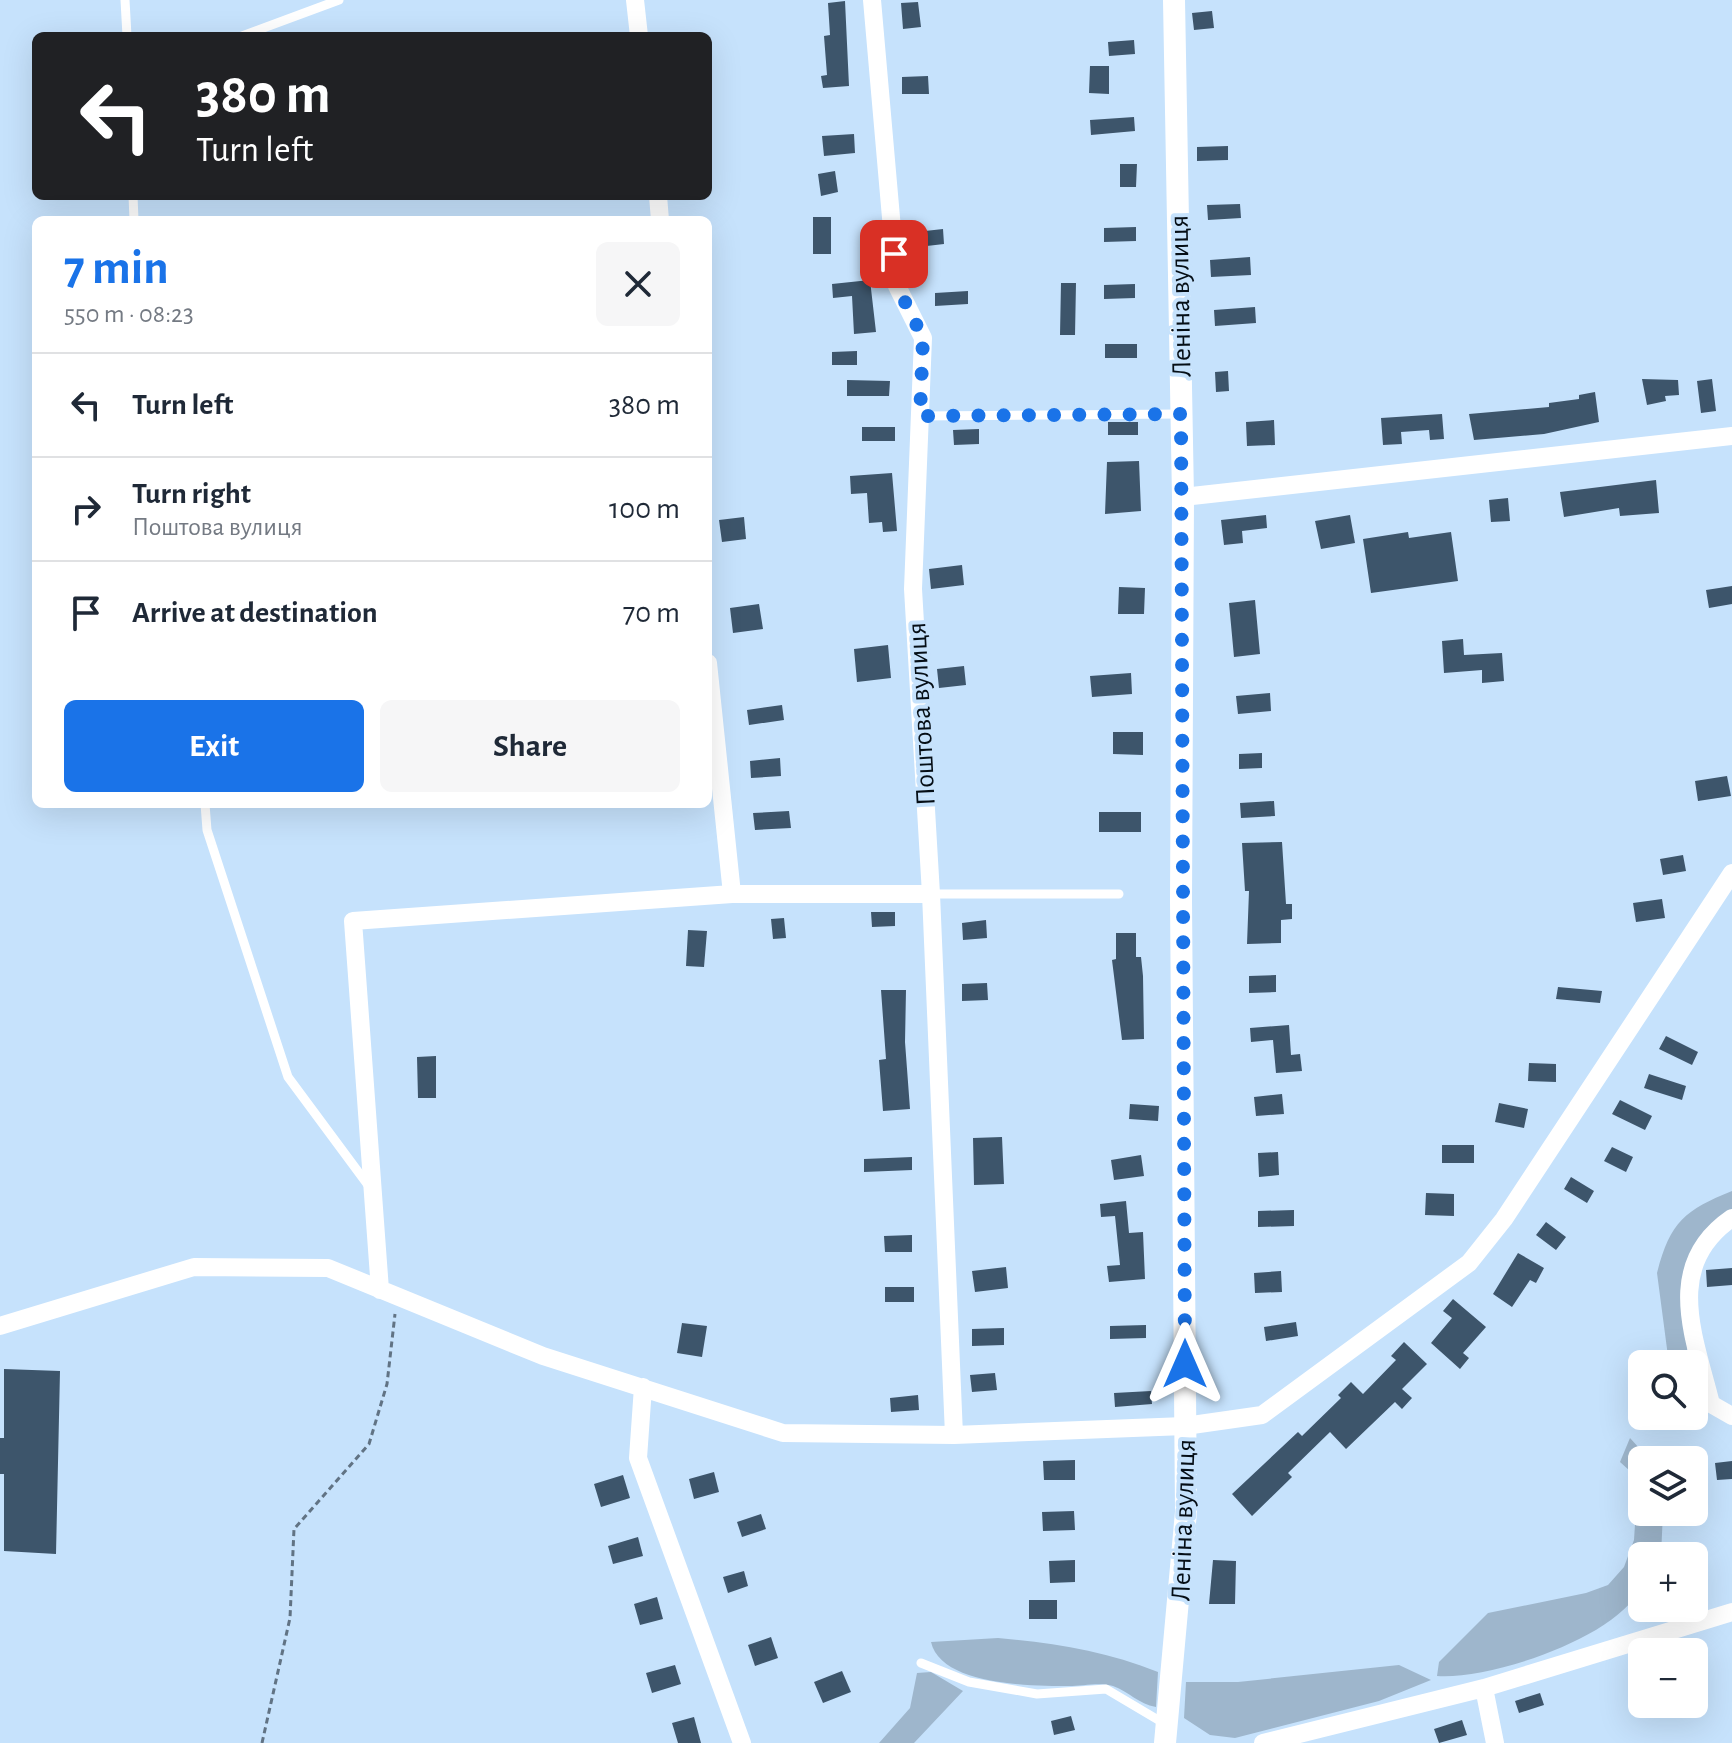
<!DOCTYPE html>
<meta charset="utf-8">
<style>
body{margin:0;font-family:"Alegreya Sans",sans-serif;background:#f6f6f7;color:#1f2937;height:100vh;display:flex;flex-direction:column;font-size:30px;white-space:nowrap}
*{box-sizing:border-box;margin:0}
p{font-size:26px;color:#747a83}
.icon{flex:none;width:44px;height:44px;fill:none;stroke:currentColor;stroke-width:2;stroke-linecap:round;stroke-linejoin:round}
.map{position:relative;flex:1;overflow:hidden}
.panel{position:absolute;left:32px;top:216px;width:680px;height:592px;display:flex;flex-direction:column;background:#fff;border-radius:12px;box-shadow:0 8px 32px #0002}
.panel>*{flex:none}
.guide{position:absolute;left:32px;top:32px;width:680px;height:168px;border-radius:12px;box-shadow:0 8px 32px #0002;background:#202124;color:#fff;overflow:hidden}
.buttons{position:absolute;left:1628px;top:1350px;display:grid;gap:16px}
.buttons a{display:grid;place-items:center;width:80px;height:80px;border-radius:12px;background:#fff;box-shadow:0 8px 32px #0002;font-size:40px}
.pin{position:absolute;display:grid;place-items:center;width:68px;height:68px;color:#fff;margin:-34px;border-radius:16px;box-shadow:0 4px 12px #0006}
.me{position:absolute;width:88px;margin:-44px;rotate:0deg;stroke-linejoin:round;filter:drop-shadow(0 0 6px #0008)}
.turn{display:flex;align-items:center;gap:28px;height:168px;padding:0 32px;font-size:36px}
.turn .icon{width:104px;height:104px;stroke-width:2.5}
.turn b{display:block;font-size:56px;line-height:68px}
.round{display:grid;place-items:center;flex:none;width:84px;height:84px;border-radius:12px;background:#f6f6f7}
.headline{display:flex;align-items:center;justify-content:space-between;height:136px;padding:0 32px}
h1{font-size:48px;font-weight:600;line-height:60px;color:#1a73e8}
.cta{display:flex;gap:16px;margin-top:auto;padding:16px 32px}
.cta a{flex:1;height:92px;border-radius:12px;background:#1a73e8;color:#fff;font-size:32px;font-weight:600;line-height:92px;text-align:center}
.cta a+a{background:#f6f6f7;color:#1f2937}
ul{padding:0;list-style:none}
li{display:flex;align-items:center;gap:24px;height:104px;padding:0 32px;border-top:2px solid #e0e1e3}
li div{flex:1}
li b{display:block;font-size:30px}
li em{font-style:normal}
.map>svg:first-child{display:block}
.green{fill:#9eb6cc}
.building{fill:#3d556b}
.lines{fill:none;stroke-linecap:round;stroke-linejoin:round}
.path{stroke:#617384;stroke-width:3;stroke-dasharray:6 4;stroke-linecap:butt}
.service{stroke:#fff;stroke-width:9}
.minor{stroke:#fff;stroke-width:18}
.tertiary{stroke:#fff;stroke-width:22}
.route{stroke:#1a73e8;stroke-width:14;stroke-dasharray:0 25.2}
.labels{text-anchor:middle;stroke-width:8;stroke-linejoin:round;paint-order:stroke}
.street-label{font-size:28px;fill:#050e16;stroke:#c6e2fc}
</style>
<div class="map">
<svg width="1732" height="1743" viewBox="0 0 1732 1743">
<rect width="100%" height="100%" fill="#c6e2fc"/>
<path class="green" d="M1732,1191V1209L1709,1226L1683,1273L1688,1364H1669L1657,1273C1670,1222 1685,1210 1732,1191Z
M1630,1438L1650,1460H1642V1512H1663L1661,1556H1642C1642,1565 1645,1579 1641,1587C1618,1638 1489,1680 1437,1676L1439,1662L1488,1613L1586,1593L1608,1585L1624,1567L1634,1540L1637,1493L1630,1471L1620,1462Z
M998,1638C1054,1643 1106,1651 1158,1672L1156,1707C1138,1704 1130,1692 1113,1686C1101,1682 1082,1686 1069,1686C1034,1686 941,1686 931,1642Z
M1399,1665L1431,1680L1379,1701L1235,1738L1210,1735L1184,1718L1186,1682H1238Z
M931,1672L963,1691L914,1743H879L910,1708L917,1673Z"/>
<path class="building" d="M845,1L849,86L823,88L821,76L827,75L824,36L830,35L828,3Z
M918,2L921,27L903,29L901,3Z
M1212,11L1214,28L1194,30L1192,13Z
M1134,40L1135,54L1109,56L1108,42Z
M1090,66H1109V94L1089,93Z
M928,76L929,94H902V77Z
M1134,117L1135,131L1091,135L1090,120Z
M854,134L855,153L824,156L822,136Z
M1228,146V160L1197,161V147Z
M1120,164H1137L1136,187H1120Z
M835,171L838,192L821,196L818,174Z
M1240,204L1241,218L1208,220L1207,205Z
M813,217H831V254H813Z
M1136,227V241L1104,242V228Z
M943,229L944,244L918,247L916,232Z
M1250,257L1251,275L1211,277L1210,260Z
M870,280L876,332L854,334L852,296L833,298L832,284Z
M1061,283H1076L1075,335H1060Z
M1135,284V298L1104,299V285Z
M968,291V304L935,306V293Z
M1255,307L1256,323L1215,326L1214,310Z
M1105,344H1137V358H1105Z
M857,351V365H832V352Z
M1228,371L1229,391L1216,392L1215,372Z
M1642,379L1678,380L1679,395L1665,396L1666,401L1647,405Z
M1712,379L1716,411L1701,413L1697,381Z
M847,380L890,381L889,396H847Z
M1595,392L1599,422L1544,434L1474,440L1469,414L1549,407V403L1579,399V395Z
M1442,414L1444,439L1430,440L1429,430L1401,432L1402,444L1383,445L1381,418Z
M1274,420L1275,445L1247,446L1246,422Z
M1108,422H1138V435H1108Z
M862,427H895V441H862Z
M979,429V444L954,445L953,430Z
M1139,461L1141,511L1105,514L1107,462Z
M892,473L897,531L883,532L882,522L869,523L867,493L851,494L850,476Z
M1656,480L1659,513L1620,516L1619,508L1564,517L1560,492Z
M1508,498L1510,521L1491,522L1489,500Z
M1266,515L1267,528L1242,531L1243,543L1224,545L1221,520Z
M1350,515L1355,543L1321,549L1315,521Z
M744,517L746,539L722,542L719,520Z
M1408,532L1409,538L1451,532L1458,581L1371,593L1363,539Z
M962,565L964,585L931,589L929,569Z
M1732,586V604L1709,608L1706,590Z
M1119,587L1145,588L1144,614H1118Z
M1255,600L1260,654L1234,657L1229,603Z
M759,604L763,629L733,633L730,608Z
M1463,639L1464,655L1502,653L1504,681L1482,683V670L1444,673L1442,641Z
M888,645L891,678L857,682L854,649Z
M964,666L966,685L939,688L937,669Z
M1131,673L1132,694L1092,697L1090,676Z
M1270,693L1271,711L1238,714L1236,696Z
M782,705L784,720L749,725L747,710Z
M1113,732H1143V755L1113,754Z
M1262,753V768L1239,769V754Z
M780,758L781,776L751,778L750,761Z
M1727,776L1731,796L1698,801L1695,781Z
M1274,801L1275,816L1241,818L1240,803Z
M789,811L791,828L755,830L753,813Z
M1099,812H1141V832H1099Z
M1282,842L1286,904H1292V919L1281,920V943L1247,944L1249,891H1245L1242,843Z
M1683,855L1686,871L1663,875L1660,859Z
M1662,899L1665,918L1636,922L1633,903Z
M871,912H895V926L872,927Z
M784,918L786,938L773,939L771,919Z
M986,920L987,938L963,940L962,923Z
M688,930L707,931L704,967L686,966Z
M1116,933H1136V957H1141L1143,976L1144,1039L1122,1040L1112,960L1116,959Z
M1276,975V992L1249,993V976Z
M987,983L988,1000L962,1001V984Z
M1558,987L1602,991L1600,1003L1556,999Z
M881,990H906L905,1042L910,1109L883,1111L879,1060L886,1059Z
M1289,1025L1291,1055L1300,1054L1302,1071L1276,1073L1273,1040L1251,1042L1250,1028Z
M1666,1036L1698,1052L1692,1065L1659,1049Z
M436,1056V1098H418L417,1057Z
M1529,1063L1556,1064V1082L1528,1081Z
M1649,1074L1686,1086L1682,1100L1644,1088Z
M1282,1094L1284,1114L1256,1116L1254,1097Z
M1620,1100L1652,1116L1645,1130L1612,1114Z
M1499,1103L1528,1109L1524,1128L1495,1122Z
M1130,1104L1159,1106L1158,1121L1129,1119Z
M1002,1137L1004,1184L974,1185L973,1138Z
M1442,1145H1474V1163H1442Z
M1612,1147L1633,1157L1626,1172L1604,1161Z
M1278,1152L1279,1175L1259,1177L1258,1153Z
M1141,1155L1144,1176L1114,1180L1111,1160Z
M912,1157V1170L864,1172V1159Z
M1571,1177L1594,1191L1587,1203L1564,1189Z
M1426,1193L1454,1194V1216L1425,1215Z
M1126,1201L1129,1233L1143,1232L1145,1279L1109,1282L1107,1266L1120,1265L1115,1216L1101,1217L1100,1204Z
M1294,1210V1226L1258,1227V1211Z
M1546,1222L1566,1237L1556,1250L1536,1235Z
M912,1235V1252H885L884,1236Z
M1518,1253L1544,1268L1536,1283L1530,1280L1512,1307L1493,1294Z
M1006,1267L1008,1288L975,1292L972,1271Z
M1732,1268V1285L1707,1287L1706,1270Z
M1281,1271L1282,1292L1255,1293L1254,1273Z
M885,1287H914V1302H885Z
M1453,1299L1486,1327L1463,1353L1469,1358L1460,1369L1431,1343L1452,1318L1443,1311Z
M1296,1322L1298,1336L1266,1341L1264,1327Z
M682,1323L707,1326L702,1357L677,1353Z
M1146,1325V1338L1110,1339V1326Z
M1004,1328V1345L972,1346V1329Z
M1404,1342L1427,1364L1402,1389L1412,1398L1402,1409L1395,1402L1346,1449L1330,1432L1288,1473L1292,1477L1252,1516L1232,1494L1298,1432L1302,1436L1341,1398L1338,1395L1351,1382L1363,1394L1396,1360L1391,1356Z
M4,1369L60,1371L56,1554L4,1551V1474H0V1438H4Z
M995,1373L997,1390L972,1392L970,1375Z
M1151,1391L1152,1404L1115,1407L1114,1393Z
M918,1395L919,1410L891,1412L890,1398Z
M1075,1460V1480H1044L1043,1461Z
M1732,1461V1479L1717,1480L1715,1463Z
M714,1472L719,1492L694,1499L689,1479Z
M623,1475L630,1498L601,1507L594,1484Z
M1074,1511L1075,1530L1043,1531L1042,1512Z
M761,1514L766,1529L742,1537L737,1522Z
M638,1537L643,1556L613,1564L608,1546Z
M1075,1560V1582L1050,1583L1049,1561Z
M1213,1560L1236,1561L1235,1604H1209Z
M744,1571L748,1586L728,1593L723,1577Z
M657,1597L663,1619L640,1625L634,1604Z
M1029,1600H1057V1619H1029Z
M771,1637L778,1658L755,1666L748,1645Z
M675,1665L681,1684L652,1693L646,1673Z
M842,1671L851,1692L823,1703L814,1682Z
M1540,1693L1544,1705L1519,1713L1515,1701Z
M1071,1716L1075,1730L1054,1735L1051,1721Z
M694,1717L701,1743H678L672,1723Z
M1462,1720L1467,1735L1439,1743L1434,1729Z"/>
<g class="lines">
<path class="path" d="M262,1743L290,1618L294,1529L369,1444L387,1384L395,1314"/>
<path class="service" d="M125,0L127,36
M242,36L339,0
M133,196L134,220
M920,416L1180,414
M205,804L207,830L288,1077L368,1185
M931,894H1119
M921,1663L969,1682L1037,1694L1106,1689L1165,1724"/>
<path class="minor" d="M635,0L639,36
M872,0L897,286L923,338L913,589L931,894L954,1435
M658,196L660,220
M1183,497L1732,436
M708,663L732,894
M1732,1218C1662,1266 1695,1338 1711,1404L1732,1416
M380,1290L353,921L732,894H931
M0,1326L194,1267L328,1268L543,1356L783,1433L954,1435L1185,1426L1262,1415L1469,1263L1504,1219L1732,873
M643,1387L638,1458L742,1743
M1484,1688L1495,1743
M1263,1743L1484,1688L1732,1612"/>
<path class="tertiary" d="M1165,1743L1186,1512L1181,901L1183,497L1174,0"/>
</g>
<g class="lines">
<path class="route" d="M894,254L897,286L923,338L920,416L1181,414L1185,1364"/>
</g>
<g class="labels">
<g class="street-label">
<text transform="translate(1179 296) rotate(-91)" y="10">Леніна вулиця</text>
<text transform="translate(920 714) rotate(-93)" y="10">Поштова вулиця</text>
<text transform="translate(1182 1520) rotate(-88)" y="10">Леніна вулиця</text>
</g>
</g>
</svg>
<div class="buttons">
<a><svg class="icon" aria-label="search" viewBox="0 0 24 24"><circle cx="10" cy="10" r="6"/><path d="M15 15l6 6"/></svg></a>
<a><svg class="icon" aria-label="layers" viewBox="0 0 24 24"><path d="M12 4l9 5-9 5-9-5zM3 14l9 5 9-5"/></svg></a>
<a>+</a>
<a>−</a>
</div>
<div class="pin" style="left:894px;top:254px;background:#d93025"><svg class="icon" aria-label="arrive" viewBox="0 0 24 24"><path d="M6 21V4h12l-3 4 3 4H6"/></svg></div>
<svg class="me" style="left:1185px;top:1364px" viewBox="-20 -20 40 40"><path d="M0-17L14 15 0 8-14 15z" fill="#1a73e8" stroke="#fff" stroke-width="4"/></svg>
<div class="guide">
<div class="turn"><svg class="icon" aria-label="left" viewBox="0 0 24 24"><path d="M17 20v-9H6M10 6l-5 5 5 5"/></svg><div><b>380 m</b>Turn left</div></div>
</div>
<section class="panel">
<div class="headline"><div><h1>7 min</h1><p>550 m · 08:23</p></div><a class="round"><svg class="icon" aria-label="close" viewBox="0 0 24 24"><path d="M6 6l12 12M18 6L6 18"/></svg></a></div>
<ul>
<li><svg class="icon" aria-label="left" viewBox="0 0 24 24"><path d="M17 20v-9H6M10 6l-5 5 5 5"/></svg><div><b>Turn left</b></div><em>380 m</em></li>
<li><svg class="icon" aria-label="right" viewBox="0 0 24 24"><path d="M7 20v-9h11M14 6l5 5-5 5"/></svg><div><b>Turn right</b><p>Поштова вулиця</p></div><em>100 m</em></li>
<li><svg class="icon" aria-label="arrive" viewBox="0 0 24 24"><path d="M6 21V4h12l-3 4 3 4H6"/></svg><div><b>Arrive at destination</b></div><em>70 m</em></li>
</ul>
<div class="cta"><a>Exit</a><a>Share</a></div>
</section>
</div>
